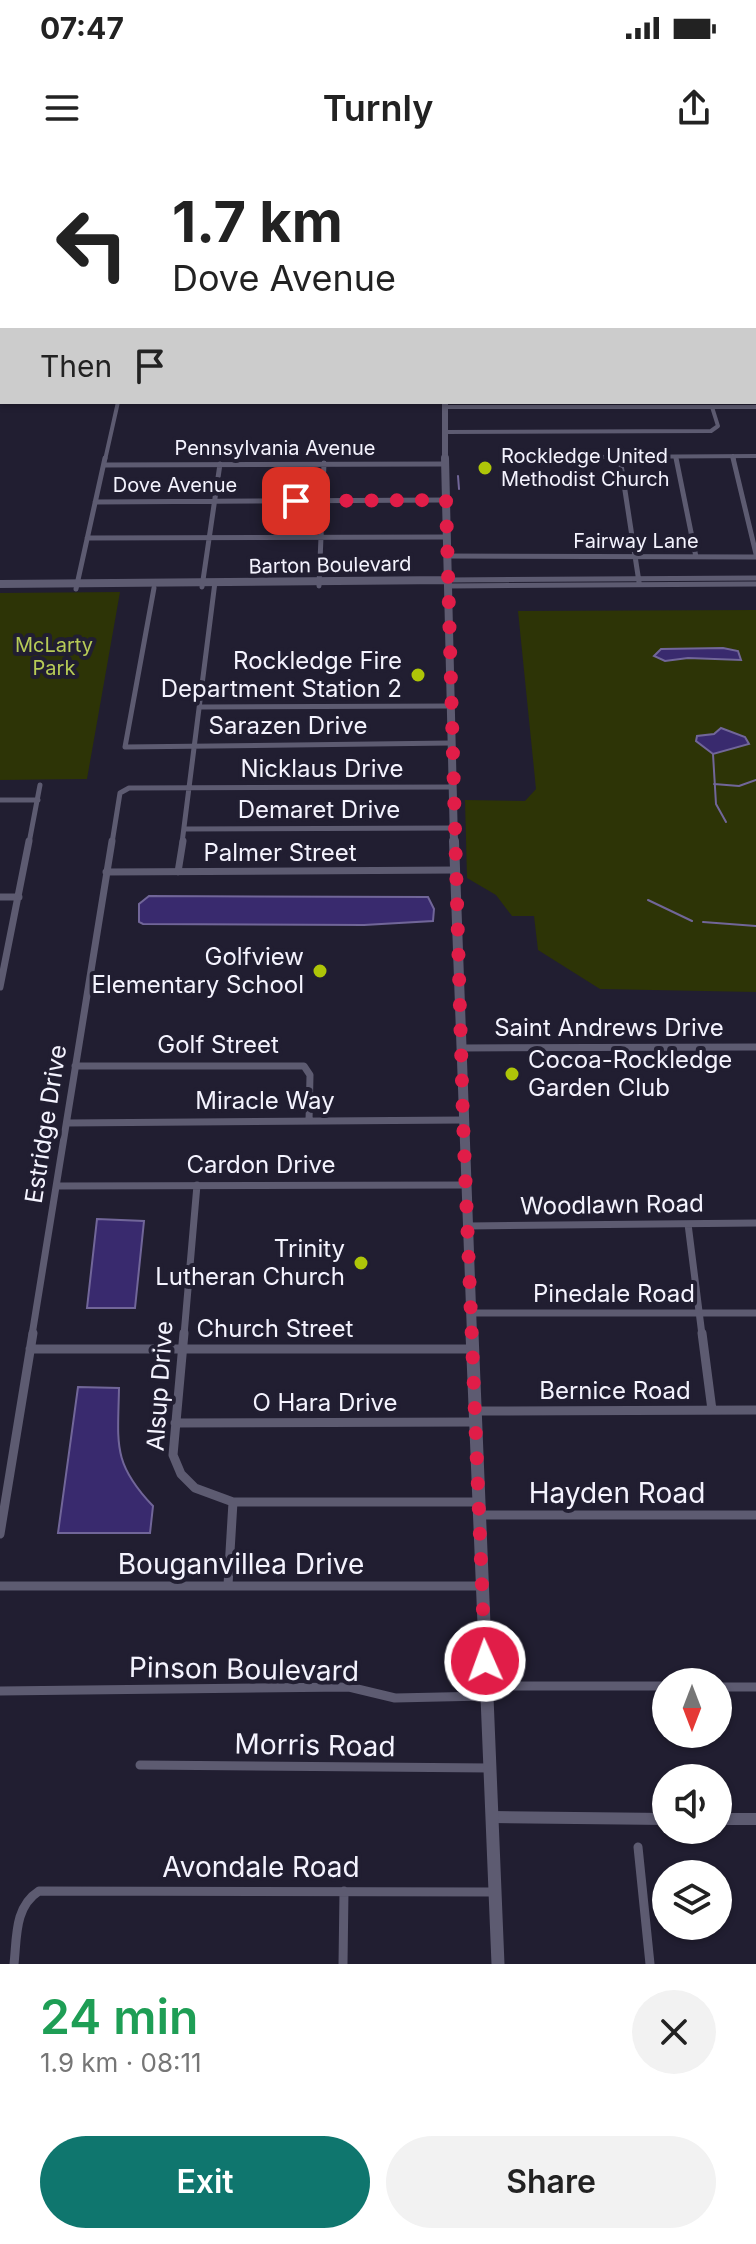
<!DOCTYPE html>
<meta charset="utf-8">
<style>
body{margin:0;font-family:Inter,sans-serif;background:#f2f2f2;color:#222;height:100vh;display:flex;flex-direction:column;font-size:30px;white-space:nowrap}
*{box-sizing:border-box;margin:0}
p{font-size:26px;color:#767676}
.icon{flex:none;width:44px;height:44px;fill:none;stroke:currentColor;stroke-width:2;stroke-linecap:round;stroke-linejoin:round}
.map{position:relative;height:1804px;overflow:hidden}
.panel{display:flex;flex-direction:column;background:#fff;flex:1}
.panel>*{flex:none}
.guide{position:absolute;left:0px;top:0px;width:756px;height:244px;box-shadow:0 2px 6px #0004;background:#fff;color:#222;overflow:hidden}
.needle{width:52px;rotate:180deg}
.controls{position:absolute;left:652px;top:1508px;display:grid;gap:16px}
.controls a{display:grid;place-items:center;width:80px;height:80px;border-radius:50%;background:#fff;box-shadow:0 2px 6px #0004;font-size:40px}
.pin{position:absolute;display:grid;place-items:center;width:68px;height:68px;color:#fff;margin:-34px;border-radius:16px;box-shadow:0 4px 12px #0006}
.me{position:absolute;width:88px;margin:-44px;rotate:358deg;stroke-linejoin:round;filter:drop-shadow(0 0 6px #0008)}
.turn{display:flex;align-items:center;gap:28px;height:168px;padding:0 40px;font-size:36px}
.turn .icon{width:104px;height:104px;stroke-width:2.5}
.turn b{display:block;font-size:56px;line-height:68px}
.then{display:flex;align-items:center;height:76px;padding:0 40px;background:#0003;gap:16px;font-size:30px}
.round{display:grid;place-items:center;flex:none;width:84px;height:84px;border-radius:42px;background:#f2f2f2}
.overview{display:flex;align-items:center;justify-content:space-between;height:136px;padding:0 40px}
h1{font-size:48px;font-weight:600;line-height:60px;color:#1e9e55}
.action{display:flex;gap:16px;margin-top:auto;padding:16px 40px}
.action a{flex:1;height:92px;border-radius:48px;background:#0f766e;color:#fff;font-size:32px;font-weight:600;line-height:92px;text-align:center}
.action a+a{background:#f2f2f2;color:#222}
.status{display:flex;justify-content:space-between;align-items:center;height:56px;padding:0 40px;background:#fff;direction:ltr}
.status svg{height:22px;fill:currentColor}
header{display:flex;justify-content:space-between;align-items:center;height:104px;padding:0 40px;background:#fff;font-size:36px;font-weight:600}
.map>svg:first-child{display:block}
.green{fill:#2d3406}
.water{fill:#392a6e;stroke:#716699;stroke-width:2}
.lines{fill:none;stroke-linecap:round;stroke-linejoin:round}
.stream{stroke:#716699;stroke-width:2}
.minor-far3{stroke:#5d5b71;stroke-width:4}
.minor-far2{stroke:#5d5b71;stroke-width:5}
.minor-far1{stroke:#5d5b71;stroke-width:7}
.minor{stroke:#5d5b71;stroke-width:9}
.tertiary{stroke:#5d5b71;stroke-width:12}
.secondary-far3{stroke:#5d5b71;stroke-width:6}
.secondary-far2{stroke:#5d5b71;stroke-width:8}
.secondary-far1{stroke:#5d5b71;stroke-width:10}
.secondary{stroke:#5d5b71;stroke-width:13}
.route{stroke:#e11d48;stroke-width:14;stroke-dasharray:0 25.2}
.poi-dot{fill:#aec508;stroke:#211e31;stroke-width:3}
.labels{text-anchor:middle;stroke-width:8;stroke-linejoin:round;paint-order:stroke}
.far-street-label{font-size:20px;fill:#f4f3fe;stroke:#211e31}
.far-poi-label{font-size:20px;fill:#f4f3fe;stroke:#211e31;text-anchor:start}
.far-park-label{font-size:20px;fill:#b7cb57;stroke:#211e31}
.poi-label{font-size:24px;fill:#f4f3fe;stroke:#211e31;text-anchor:end}
.street-label{font-size:24px;fill:#f4f3fe;stroke:#211e31}
.near-street-label{font-size:28px;fill:#f4f3fe;stroke:#211e31}
</style>
<div class="status"><b>07:47</b><svg viewBox="0 0 49 12"><path d="M0 12V9h3v3zM5 12V6h3v6zM10 12V3h3v9zM15 12V0h3v12zM26 1h20v11H26zM47 4h2v5h-2z"/></svg></div>
<header><svg class="icon" aria-label="menu" viewBox="0 0 24 24"><path d="M4 6h16M4 12h16M4 18h16"/></svg>Turnly<svg class="icon" aria-label="share" viewBox="0 0 24 24"><path d="M12 15V3M7 8l5-5 5 5M5 13v7h14v-7"/></svg></header>
<div class="map">
<svg width="756" height="1804" viewBox="0 0 756 1804">
<rect width="100%" height="100%" fill="#211e31"/>
<path class="green" d="M120,432L87,619L0,620V433Z
M756,450V832L600,829L538,790L534,756H512L496,735L467,718L465,640L525,641L536,629L518,451Z"/>
<path class="water" d="M723,488L738,491L741,500L688,498L665,501L654,496L661,489Z
M721,568L745,577L749,584L713,594L696,581L697,576L714,574Z
M149,736L428,737L434,749L433,761L364,765L143,764L139,762V744Z
M97,1059L144,1061L135,1148H87Z
M78,1227L119,1228C118,1284 112,1303 153,1346L150,1373H58Z"/>
<g class="lines">
<path class="stream" d="M458,316L459,329
M713,594L716,644L726,662
M714,624L739,626L756,620
M648,740L692,761
M703,762L756,766"/>
<path class="minor-far3" d="M754,68L756,75
M754,208L756,215
M445,247H756
M445,272L711,271L718,266L712,247
M733,296L734,300
M591,297L756,296
M105,300L118,242"/>
<path class="minor-far2" d="M620,298L639,422
M676,298L696,397
M733,298L756,394
M104,305L445,304
M95,342L446,340
M87,378L447,377
M446,396L756,397
M447,420L756,418
M319,426L324,303
M447,426L756,424
M202,427L220,304
M154,428L125,587L451,583
M76,429L105,298
M202,547L450,546
M0,640H38
M185,669L454,668
M29,683L40,625
M112,683L120,633L129,628L453,627
M182,683L215,422"/>
<path class="minor-far1" d="M106,712L455,710
M178,712L183,681
M0,737H19
M0,827L29,681
M462,888L756,887
M75,906H304L310,915L309,961
M67,963L463,960
M57,1026L466,1025
M688,1064L702,1175
M468,1066L756,1063
M472,1153H756
M32,1175L112,681
M184,1175L197,1025"/>
<path class="minor" d="M184,1173L173,1295L181,1314L195,1328L233,1342H478
M702,1173L712,1250
M30,1189H472
M475,1251L756,1250
M175,1263L475,1262
M479,1355H756
M0,1374L33,1173
M228,1425L233,1342
M0,1426H482
M486,1526H666
M718,1527H756
M0,1531L349,1527L395,1538L486,1536
M140,1605L490,1608
M638,1687L650,1804
M14,1804C17,1778 14,1747 39,1731L495,1732
M343,1804L344,1731"/>
<path class="tertiary" d="M492,1657L666,1659
M718,1659H756"/>
<path class="secondary-far3" d="M445,242V300"/>
<path class="secondary-far2" d="M445,298L454,683
M0,424L447,420"/>
<path class="secondary-far1" d="M454,681L472,1175"/>
<path class="secondary" d="M472,1173L498,1804"/>
</g>
<g class="lines">
<path class="route" d="M296,341L446,340L463,960L485,1501"/>
</g>
<g class="poi-dot">
<circle cx="485" cy="308" r="8"/>
<circle cx="418" cy="515" r="8"/>
<circle cx="320" cy="811" r="8"/>
<circle cx="512" cy="914" r="8"/>
<circle cx="361" cy="1103" r="8"/>
</g>
<g class="labels">
<g class="far-street-label">
<text x="275" y="295">Pennsylvania Avenue</text>
<text x="175" y="332">Dove Avenue</text>
<text x="636" y="388">Fairway Lane</text>
<text transform="translate(330 405) rotate(-1)" y="7">Barton Boulevard</text>
</g>
<g class="far-poi-label">
<text x="501" y="303">Rockledge United<tspan x="501" dy="23">Methodist Church</tspan></text>
</g>
<g class="far-park-label">
<text x="54" y="492">McLarty<tspan x="54" dy="23">Park</tspan></text>
</g>
<g class="poi-label">
<text x="402" y="509">Rockledge Fire<tspan x="402" dy="28">Department Station 2</tspan></text>
<text x="304" y="805">Golfview<tspan x="304" dy="28">Elementary School</tspan></text>
<text x="528" y="908" text-anchor="start">Cocoa-Rockledge<tspan x="528" dy="28">Garden Club</tspan></text>
<text x="345" y="1097">Trinity<tspan x="345" dy="28">Lutheran Church</tspan></text>
</g>
<g class="street-label">
<text x="288" y="574">Sarazen Drive</text>
<text x="322" y="617">Nicklaus Drive</text>
<text x="319" y="658">Demaret Drive</text>
<text x="280" y="701">Palmer Street</text>
<text x="609" y="876">Saint Andrews Drive</text>
<text x="218" y="893">Golf Street</text>
<text x="265" y="949">Miracle Way</text>
<text transform="translate(46 964) rotate(-81)" y="8">Estridge Drive</text>
<text x="261" y="1013">Cardon Drive</text>
<text transform="translate(612 1045) rotate(-1)" y="8">Woodlawn Road</text>
<text x="614" y="1142">Pinedale Road</text>
<text x="275" y="1177">Church Street</text>
<text transform="translate(160 1226) rotate(-86)" y="8">Alsup Drive</text>
<text x="615" y="1239">Bernice Road</text>
<text x="325" y="1251">O Hara Drive</text>
</g>
<g class="near-street-label">
<text x="617" y="1343">Hayden Road</text>
<text x="241" y="1414">Bouganvillea Drive</text>
<text transform="translate(244 1509) rotate(1)" y="10">Pinson Boulevard</text>
<text transform="translate(315 1585) rotate(1)" y="10">Morris Road</text>
<text x="261" y="1717">Avondale Road</text>
</g>
</g>
</svg>
<div class="controls">
<a><svg class="needle" viewBox="-14 -14 28 28"><path d="M0-13l5 13h-10z" fill="#e53935"/><path d="M0 13l5-13h-10z" fill="#767676"/></svg></a>
<a><svg class="icon" aria-label="sound" viewBox="0 0 24 24"><path d="M4 9h4l5-4v14l-5-4H4zM17 9q2 3 0 6"/></svg></a>
<a><svg class="icon" aria-label="layers" viewBox="0 0 24 24"><path d="M12 4l9 5-9 5-9-5zM3 14l9 5 9-5"/></svg></a>
</div>
<div class="pin" style="left:296px;top:341px;background:#d93025"><svg class="icon" aria-label="arrive" viewBox="0 0 24 24"><path d="M6 21V4h12l-3 4 3 4H6"/></svg></div>
<svg class="me" style="left:485px;top:1501px" viewBox="-20 -20 40 40"><circle r="17" fill="#e11d48" stroke="#fff" stroke-width="3"/><path d="M0-11L8 9 0 5-8 9z" fill="#fff"/></svg>
<div class="guide">
<div class="turn"><svg class="icon" aria-label="left" viewBox="0 0 24 24"><path d="M17 20v-9H6M10 6l-5 5 5 5"/></svg><div><b>1.7 km</b>Dove Avenue</div></div>
<div class="then">Then<svg class="icon" aria-label="arrive" viewBox="0 0 24 24"><path d="M6 21V4h12l-3 4 3 4H6"/></svg></div>
</div>
</div>
<section class="panel">
<div class="overview"><div><h1>24 min</h1><p>1.9 km · 08:11</p></div><a class="round"><svg class="icon" aria-label="close" viewBox="0 0 24 24"><path d="M6 6l12 12M18 6L6 18"/></svg></a></div>
<div class="action"><a>Exit</a><a>Share</a></div>
</section>
